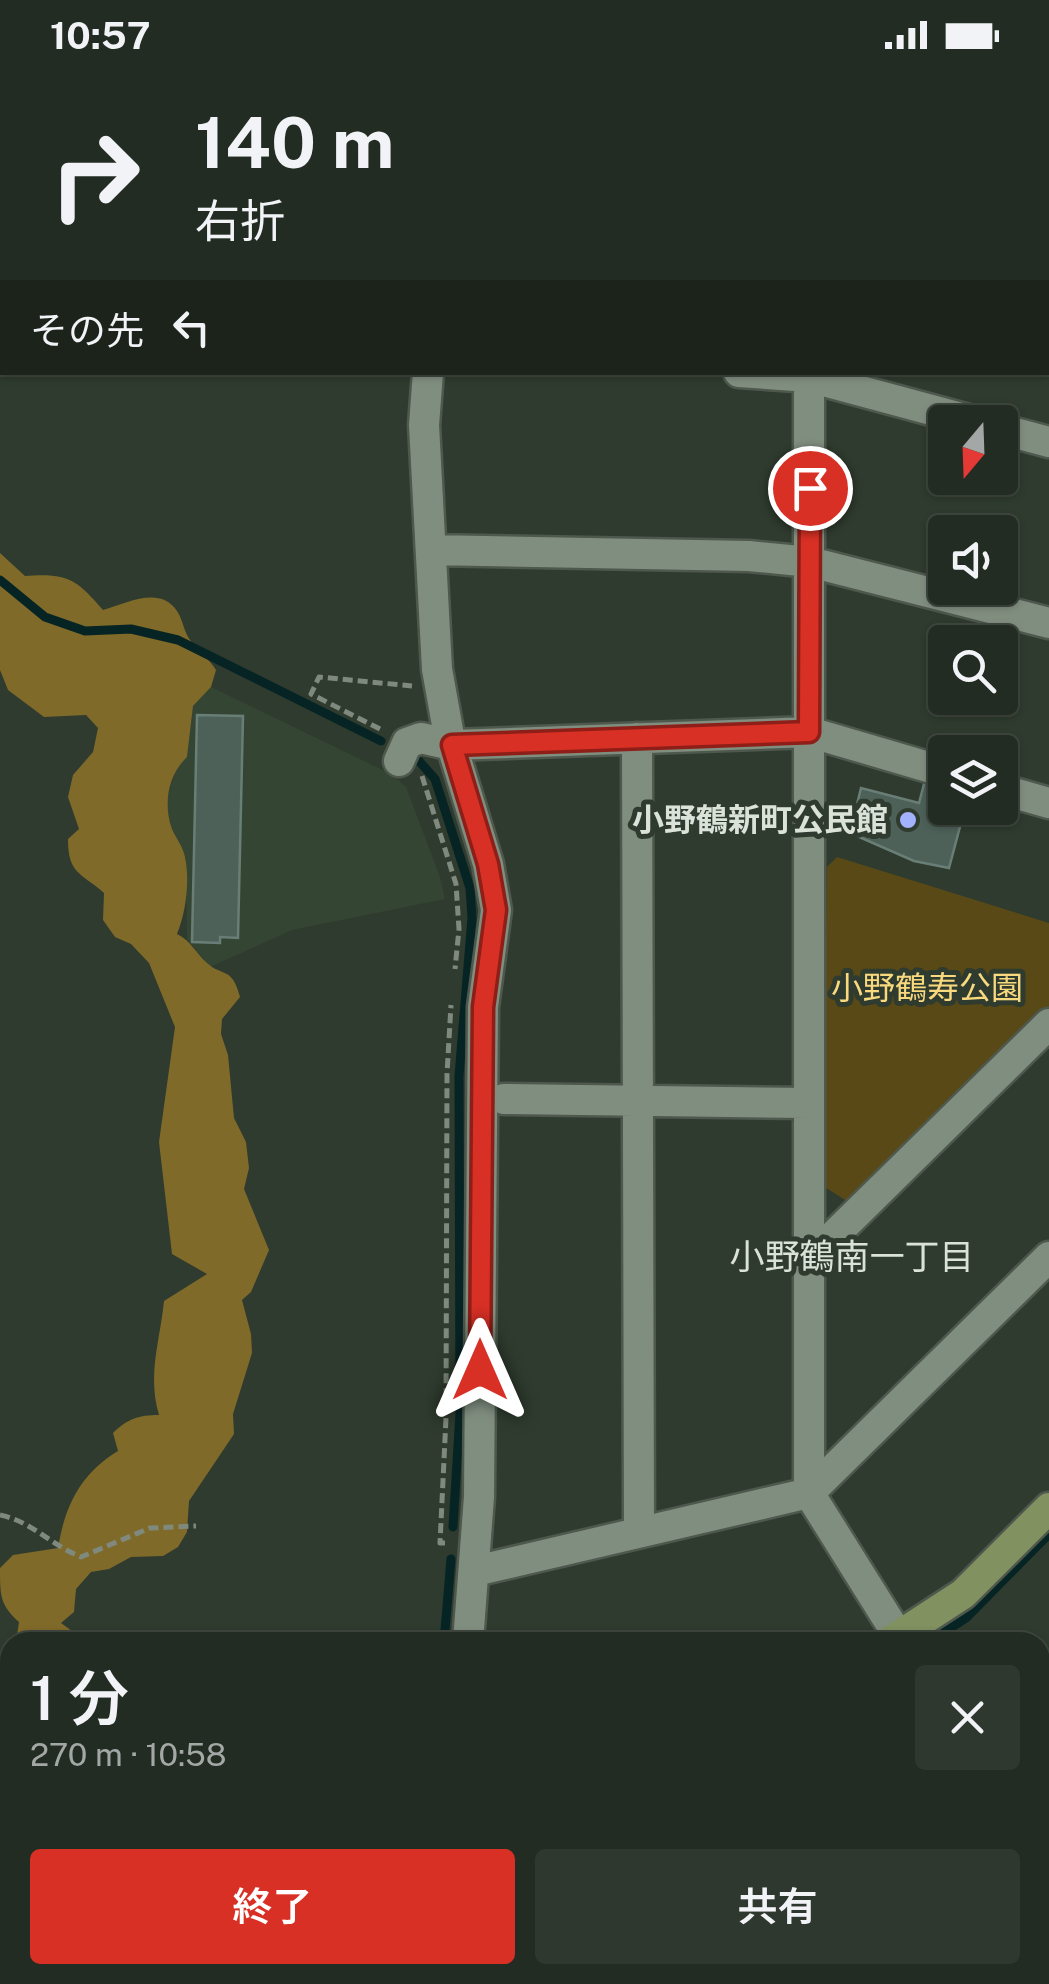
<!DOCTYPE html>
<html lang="ja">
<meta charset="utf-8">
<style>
body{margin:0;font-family:"Public Sans","Noto Sans JP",sans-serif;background:#2f382f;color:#f1f3f6;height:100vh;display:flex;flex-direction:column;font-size:38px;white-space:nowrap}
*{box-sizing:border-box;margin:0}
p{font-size:32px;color:#a3a7a5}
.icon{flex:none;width:55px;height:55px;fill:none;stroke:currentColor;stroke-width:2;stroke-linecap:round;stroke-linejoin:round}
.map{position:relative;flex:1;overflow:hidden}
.details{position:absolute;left:0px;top:1562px;width:1050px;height:352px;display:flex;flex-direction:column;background:#232c22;border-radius:30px 30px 0 0;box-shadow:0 2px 8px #0004,0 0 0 2px #404840}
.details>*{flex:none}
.guide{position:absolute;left:0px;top:0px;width:1050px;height:305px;box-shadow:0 2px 8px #0004,0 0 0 2px #404840;background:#232c22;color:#f1f3f6;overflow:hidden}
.needle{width:65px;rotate:199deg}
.controls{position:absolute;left:928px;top:335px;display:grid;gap:20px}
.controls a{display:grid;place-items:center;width:90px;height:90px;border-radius:10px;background:#232c22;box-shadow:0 2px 8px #0004,0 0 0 2px #404840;font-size:50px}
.pin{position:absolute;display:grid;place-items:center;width:85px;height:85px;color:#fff;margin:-42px;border:5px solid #fff;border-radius:50%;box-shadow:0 2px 10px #0007}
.me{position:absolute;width:110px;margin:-55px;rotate:0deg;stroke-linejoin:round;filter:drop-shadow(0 0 8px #0008)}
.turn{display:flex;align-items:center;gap:35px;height:210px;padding:0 30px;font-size:45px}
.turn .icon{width:130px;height:130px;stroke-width:2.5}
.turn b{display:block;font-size:70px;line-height:85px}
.then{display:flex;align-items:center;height:95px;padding:0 30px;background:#0003;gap:20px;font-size:38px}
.round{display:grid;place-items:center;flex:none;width:105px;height:105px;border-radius:10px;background:#2f382f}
.overview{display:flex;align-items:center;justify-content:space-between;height:170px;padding:0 30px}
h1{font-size:60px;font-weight:600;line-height:75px}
.button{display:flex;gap:20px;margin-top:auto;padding:20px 30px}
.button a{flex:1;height:115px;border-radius:10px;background:#d93025;color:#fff;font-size:40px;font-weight:600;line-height:115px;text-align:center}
.button a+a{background:#2f382f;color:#f1f3f6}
.status{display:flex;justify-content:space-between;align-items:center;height:70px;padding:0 50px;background:#232c22;direction:ltr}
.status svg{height:28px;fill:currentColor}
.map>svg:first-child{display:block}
.built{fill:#344533}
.green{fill:#594916}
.forest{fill:#7f6a2a}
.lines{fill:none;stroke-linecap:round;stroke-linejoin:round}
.stream{stroke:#072425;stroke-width:9}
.building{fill:#4d6159;stroke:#697e76;stroke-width:2.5}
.street-casing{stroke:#4e584d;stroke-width:35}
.secondary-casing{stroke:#4e584d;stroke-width:35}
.path{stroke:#7f897e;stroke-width:5;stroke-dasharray:10 5;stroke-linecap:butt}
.street{stroke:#808e7f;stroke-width:30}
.secondary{stroke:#829160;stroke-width:30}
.route-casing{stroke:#8d1f18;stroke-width:25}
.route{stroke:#d93025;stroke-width:18}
.poi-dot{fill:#a3b2fd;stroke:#2f3b2e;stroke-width:4}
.labels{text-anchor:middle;stroke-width:10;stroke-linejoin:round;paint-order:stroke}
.poi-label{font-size:32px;font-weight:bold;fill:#dae2d9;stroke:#2f3b2e;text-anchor:end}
.park-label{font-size:32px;fill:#f9d97e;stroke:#2f3b2e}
.neighbourhood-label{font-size:35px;fill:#dae2d9;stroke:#2f3b2e}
</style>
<div class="status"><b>10:57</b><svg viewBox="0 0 49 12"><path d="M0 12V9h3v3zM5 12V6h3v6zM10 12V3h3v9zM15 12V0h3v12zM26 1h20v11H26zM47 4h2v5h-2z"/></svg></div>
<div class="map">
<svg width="1049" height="1914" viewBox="0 0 1049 1914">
<rect width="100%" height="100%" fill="#2f3b2e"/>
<path class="built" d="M211,617L393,705L406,717L440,807L445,829L292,860L210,897L187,869L186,789L171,756L166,732L177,697L187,687L193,636Z"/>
<path class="green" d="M837,787L1049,853V939L850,1133L823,1116L827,797Z"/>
<path class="forest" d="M0,483L25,506C68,503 76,509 103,540C127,533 160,515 177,541C183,550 184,562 190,570C198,582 209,588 216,600L211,617L193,636L187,687C168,705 163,734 172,759C176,768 183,777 185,787C190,810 186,843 177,864C191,871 196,883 207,893C222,907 232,896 240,927L222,949L221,964L228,985L234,1048L246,1072L249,1098L244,1119L269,1180L251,1222L242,1230L251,1264L252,1283L233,1344L234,1364L189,1431L187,1462L178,1477L163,1486L131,1487L109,1499L91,1502L76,1519L74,1542L61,1553L72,1561L67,1572H16L19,1552C0,1535 0,1526 0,1498L13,1485L58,1478C65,1436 80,1404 118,1381L113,1363C127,1349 139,1345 159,1345C147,1305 160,1271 164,1231L207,1204L172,1184L159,1072L175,957L149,893L131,874L115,867L103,850L104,823C80,802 68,804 68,769L79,759L68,727L73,705L93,682L98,658L86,645L44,647L8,620L0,600Z
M10,1590V1744L4,1754L0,1755V1639Z"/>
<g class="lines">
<path class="stream" d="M0,510L45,547L85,561L131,559L178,570L381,671
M419,691L435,709L470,818L472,848L459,1006L460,1343L453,1457
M444,1572L451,1489
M929,1572L966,1548L1049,1464
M0,1855L10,1844
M457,1905L458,1914
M35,1914V1905"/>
</g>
<path class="building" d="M197,645L243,646L238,868L220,867V873L192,872Z
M925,710L945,716V738H965L949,798L914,791L850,763L861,718L919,733Z"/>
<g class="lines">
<defs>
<path id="street" d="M227,0L233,2
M1048,182L1049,183
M428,302L424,355L437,599L449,666L488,794L496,840L483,937L479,1427L468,1572
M739,302L809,307L976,352
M809,302V1423L899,1567
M1000,359L1049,372
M431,480L749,486L810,492L1049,553
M637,668L639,1461
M399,691L407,673L421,668L452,675L809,662L945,702
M1000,719L1049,733
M504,1029L808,1033
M808,1191L1049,954
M475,1501L809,1423L1049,1187
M479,1905L480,1914"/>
<path id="secondary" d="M889,1572L963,1524L1049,1438
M0,1798L10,1793"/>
</defs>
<use href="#street" class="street-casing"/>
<use href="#secondary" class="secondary-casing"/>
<path class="path" d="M380,659L311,624L319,607L412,616
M422,706L456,814L459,859L455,899
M0,1445C31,1451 51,1475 81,1487L150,1458L196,1456
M445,1473H440L446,1348L447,1004L451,935
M1040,1608L1049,1600
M685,1914L695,1905"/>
<use href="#street" class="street"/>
<use href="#secondary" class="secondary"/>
</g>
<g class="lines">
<defs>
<path id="route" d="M480,1300L483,937L496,840L488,794L452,675L809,662L810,418"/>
</defs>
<use href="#route" class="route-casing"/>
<use href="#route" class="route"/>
</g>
<circle class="poi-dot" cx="908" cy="750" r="10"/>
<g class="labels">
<g class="poi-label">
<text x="888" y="761">小野鶴新町公民館</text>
</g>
<g class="park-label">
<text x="927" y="929">小野鶴寿公園</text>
</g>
<g class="neighbourhood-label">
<text x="852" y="1199">小野鶴南一丁目</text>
</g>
</g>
</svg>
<div class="controls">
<a><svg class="needle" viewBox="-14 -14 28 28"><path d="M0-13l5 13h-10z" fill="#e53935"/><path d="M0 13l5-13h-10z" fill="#a3a7a5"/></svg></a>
<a><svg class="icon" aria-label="sound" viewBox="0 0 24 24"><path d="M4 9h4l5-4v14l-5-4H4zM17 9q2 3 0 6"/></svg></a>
<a><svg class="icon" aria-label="search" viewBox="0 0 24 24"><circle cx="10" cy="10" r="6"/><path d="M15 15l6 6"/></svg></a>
<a><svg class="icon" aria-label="layers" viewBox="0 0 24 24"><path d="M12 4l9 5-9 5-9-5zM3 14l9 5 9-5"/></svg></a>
</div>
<div class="pin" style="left:810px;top:418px;background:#d93025"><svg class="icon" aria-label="arrive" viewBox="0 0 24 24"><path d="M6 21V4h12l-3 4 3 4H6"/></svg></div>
<svg class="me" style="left:480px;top:1300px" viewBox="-20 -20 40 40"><path d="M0-17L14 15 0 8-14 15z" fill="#d93025" stroke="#fff" stroke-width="4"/></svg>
<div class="guide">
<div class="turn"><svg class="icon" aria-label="right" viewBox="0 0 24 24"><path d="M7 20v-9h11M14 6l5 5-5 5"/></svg><div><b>140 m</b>右折</div></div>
<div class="then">その先<svg class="icon" aria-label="left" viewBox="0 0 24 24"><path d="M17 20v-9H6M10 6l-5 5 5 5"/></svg></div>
</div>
<section class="details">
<div class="overview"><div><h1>1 分</h1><p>270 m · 10:58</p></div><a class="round"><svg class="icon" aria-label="close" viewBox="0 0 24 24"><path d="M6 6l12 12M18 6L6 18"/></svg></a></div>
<div class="button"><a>終了</a><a>共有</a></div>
</section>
</div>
